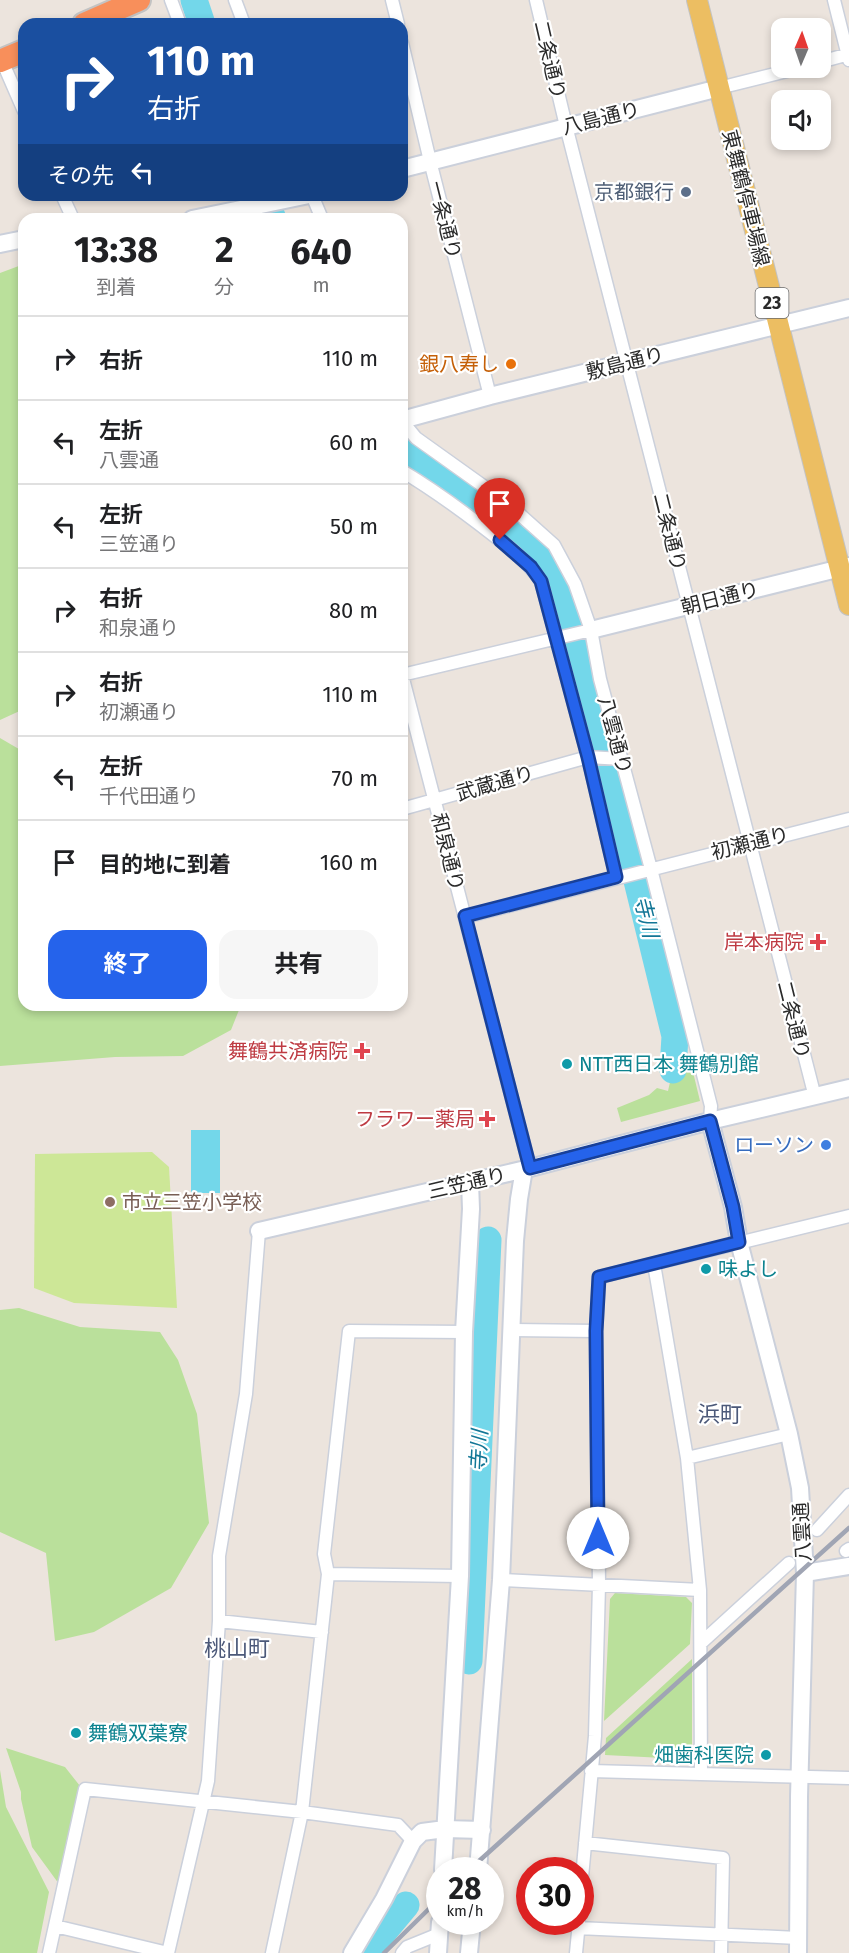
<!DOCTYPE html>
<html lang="ja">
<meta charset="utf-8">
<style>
body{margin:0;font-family:"Fira Sans","Noto Sans JP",sans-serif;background:#f6f6f6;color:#202124;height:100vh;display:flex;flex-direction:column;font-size:22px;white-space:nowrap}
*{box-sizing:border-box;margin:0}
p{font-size:20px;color:#757577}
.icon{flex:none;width:33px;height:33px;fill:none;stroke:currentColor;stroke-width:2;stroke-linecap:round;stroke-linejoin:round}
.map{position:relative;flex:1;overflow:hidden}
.panel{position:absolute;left:18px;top:213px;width:390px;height:798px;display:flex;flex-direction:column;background:#fff;border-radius:18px;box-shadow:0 3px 9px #0003}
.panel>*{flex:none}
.guide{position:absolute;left:18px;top:18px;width:390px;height:183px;border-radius:18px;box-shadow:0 3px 9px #0003;background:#1a4fa0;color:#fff;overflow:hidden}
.needle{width:39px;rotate:2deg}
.tools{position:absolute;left:771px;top:18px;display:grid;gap:12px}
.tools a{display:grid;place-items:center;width:60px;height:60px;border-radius:12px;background:#fff;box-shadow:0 3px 9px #0003;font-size:30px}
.speed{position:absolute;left:426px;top:1857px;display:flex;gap:12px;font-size:30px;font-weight:700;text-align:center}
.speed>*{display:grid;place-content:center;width:78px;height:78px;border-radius:50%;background:#fff;box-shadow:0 3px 9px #0003;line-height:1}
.speed small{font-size:15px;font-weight:400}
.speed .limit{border:9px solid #d22;background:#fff;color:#111}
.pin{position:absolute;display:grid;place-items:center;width:51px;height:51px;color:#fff;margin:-62px -26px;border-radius:50% 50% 50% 0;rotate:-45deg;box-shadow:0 0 6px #0007}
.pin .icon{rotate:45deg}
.me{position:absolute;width:66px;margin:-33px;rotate:0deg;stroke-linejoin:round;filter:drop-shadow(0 0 4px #0008)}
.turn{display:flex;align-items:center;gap:21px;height:126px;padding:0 30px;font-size:27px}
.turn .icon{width:78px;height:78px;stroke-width:2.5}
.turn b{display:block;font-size:42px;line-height:51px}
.then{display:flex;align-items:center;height:57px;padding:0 30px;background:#0003;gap:12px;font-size:22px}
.eta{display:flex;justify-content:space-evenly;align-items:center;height:102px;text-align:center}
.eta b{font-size:36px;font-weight:700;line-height:42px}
.action{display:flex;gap:12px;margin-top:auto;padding:12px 30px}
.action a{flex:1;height:69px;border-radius:18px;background:#2563eb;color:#fff;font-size:24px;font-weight:700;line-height:69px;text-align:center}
.action a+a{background:#f6f6f6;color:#202124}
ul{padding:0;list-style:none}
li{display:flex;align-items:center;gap:18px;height:84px;padding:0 30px;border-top:2px solid #e0e0e0}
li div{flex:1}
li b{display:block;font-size:22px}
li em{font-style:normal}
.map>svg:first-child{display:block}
.green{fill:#bae09b}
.pitch{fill:#cde797}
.water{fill:#73d7ea}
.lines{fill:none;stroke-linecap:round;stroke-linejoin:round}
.river{stroke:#73d7ea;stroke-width:27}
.street-casing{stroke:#cbd0db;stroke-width:15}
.secondary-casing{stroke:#cbd0db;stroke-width:20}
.primary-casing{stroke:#c3c3c3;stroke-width:22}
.highway-casing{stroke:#c3c3c3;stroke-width:26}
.street{stroke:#fff;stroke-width:12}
.secondary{stroke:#fff;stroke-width:16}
.primary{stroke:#ecbe62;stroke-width:20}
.highway{stroke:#f88f5b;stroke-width:22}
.rail{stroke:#a0a5b4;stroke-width:4.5}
.route-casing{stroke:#184099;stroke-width:15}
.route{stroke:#2563eb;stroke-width:10}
.service-dot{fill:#5c6f8a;stroke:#fff;stroke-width:2}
.food-dot{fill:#e8710a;stroke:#fff;stroke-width:2}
.health-dot{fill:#e0444e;stroke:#fff;stroke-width:2}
.culture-dot{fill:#0f9aa8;stroke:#fff;stroke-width:2}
.shop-dot{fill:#3f7fe0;stroke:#fff;stroke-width:2}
.education-dot{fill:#8d6e63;stroke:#fff;stroke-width:2}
.labels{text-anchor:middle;stroke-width:4.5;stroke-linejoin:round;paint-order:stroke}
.shield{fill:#fff;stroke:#6a6a6a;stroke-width:1.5}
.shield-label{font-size:18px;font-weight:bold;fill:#2a2a2a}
.street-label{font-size:20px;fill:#2a2a2a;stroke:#fff}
.service-label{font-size:20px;fill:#4e5e75;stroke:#fff;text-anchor:end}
.food-label{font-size:20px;fill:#c56008;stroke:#fff;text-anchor:end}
.health-label{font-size:20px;fill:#be3a42;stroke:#fff;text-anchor:end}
.culture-label{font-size:20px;fill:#0d838f;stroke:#fff;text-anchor:start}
.shop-label{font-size:20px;fill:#366cbe;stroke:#fff;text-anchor:end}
.education-label{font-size:20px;fill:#785e54;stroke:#fff;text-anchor:start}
.water-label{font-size:21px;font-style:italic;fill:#127696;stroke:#fff}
.quarter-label{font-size:22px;fill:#4c5979;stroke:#fff}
</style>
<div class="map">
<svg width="849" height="1953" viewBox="0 0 849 1953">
<rect width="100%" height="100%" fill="#ece4dd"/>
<path class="green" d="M24,264V709L0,720V273Z
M0,738L24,752V1005H241L231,1030L183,1056L115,1057L0,1066Z
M693,1072L700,1101L621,1122L617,1108L649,1095L657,1088L668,1091L672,1073Z
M19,1308L80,1327L160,1332L178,1360L197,1414L209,1523L171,1588L94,1632L55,1641L46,1553L0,1532V1310Z
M615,1593L686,1597L692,1603L690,1644L604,1721L610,1599Z
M692,1659V1750L689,1757L683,1759L605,1755L606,1738Z
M6,1748L65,1767L80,1786L59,1884L32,1847L21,1799V1792Z
M0,1770L6,1807L49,1892L37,1953H0Z"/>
<path class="pitch" d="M152,1152L169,1167L177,1308L74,1303L34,1288L35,1154Z"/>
<path class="water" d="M206,3L213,24H189L184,11Z
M191,1130H220V1193H191Z"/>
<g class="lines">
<path class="river" d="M194,0L202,24
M263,195L273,219
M402,450L505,522L542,557L562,584L574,634L580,648L675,1036L673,1070
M469,1661L488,1240
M366,1953L406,1905"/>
<defs>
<path id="street" d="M171,0L180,24
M235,0L244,24
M392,0L398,24
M536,0L566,126L815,1097
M834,0L849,60
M402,43L430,161L490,396
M2,61L24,111
M820,62L849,54
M719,88L799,68
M62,195L73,219
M249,195L258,219
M312,195L322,219
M402,421L416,438L507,503L554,545L575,584L591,630L600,679L651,869L711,1106L710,1121
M402,471C429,487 454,505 479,524C501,541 525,558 541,581L588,757L616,877
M402,675L530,1168
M402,675L591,630
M402,809L588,757L622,759
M465,917L849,819
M654,1264L687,1458L700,1590L701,1774
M513,1330L596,1331
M687,1458L789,1434
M817,1530L849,1495
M846,1551L849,1549
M328,1574L324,1554L349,1331L464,1332
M501,1580L700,1590
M219,1621L322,1632
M701,1643L789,1563
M591,1771L849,1778
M585,1843L723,1858L721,1953
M580,1899L595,1736L599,1585L596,1331L599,1277L849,1216
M55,1926L168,1953L208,1781L219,1621V1556L246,1394L259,1231
M578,1928L798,1938
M49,1953L85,1789L302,1812L398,1825L413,1841
M272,1953L302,1812L328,1574L460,1576
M402,1953L407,1947L439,1934
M576,1953L579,1922"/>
<path id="secondary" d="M402,169L719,88
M192,219L309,195
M0,244L24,239
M402,420L490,396L849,308
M591,630L849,566
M710,1121L733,1207L739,1242L789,1434L800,1488L805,1573L799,1797L798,1953
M259,1231L530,1168L710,1121L849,1088
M805,1573L849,1566
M443,1870L460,1576L464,1332L471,1209L470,1182
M478,1870L501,1580L515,1241L519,1199L524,1169
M352,1953L384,1899L413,1841L422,1832L445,1829L482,1830
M438,1953L440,1922
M469,1953L472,1922"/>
<path id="primary" d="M697,0L849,605"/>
<path id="highway" d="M84,24L139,0
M0,61L24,51"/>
</defs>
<use href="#street" class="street-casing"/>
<use href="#secondary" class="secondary-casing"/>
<use href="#primary" class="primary-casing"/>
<use href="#highway" class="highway-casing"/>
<use href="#street" class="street"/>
<use href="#secondary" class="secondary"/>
<use href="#primary" class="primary"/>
<use href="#highway" class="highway"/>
<path class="rail" d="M469,1870L849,1528
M384,1953L440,1898"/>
</g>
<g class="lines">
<defs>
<path id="route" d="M500,540L531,567L541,581L588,757L616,877L465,916L530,1168L710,1121L733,1207L739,1242L599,1277L596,1331L598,1538"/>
</defs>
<use href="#route" class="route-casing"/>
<use href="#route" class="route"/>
</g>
<circle class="service-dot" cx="686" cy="192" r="6"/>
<circle class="food-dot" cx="511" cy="364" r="6"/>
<g class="health-dot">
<path d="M815 933h6v6h6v6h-6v6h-6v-6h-6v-6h6z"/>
<path d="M359 1042h6v6h6v6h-6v6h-6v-6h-6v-6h6z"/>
<path d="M484 1110h6v6h6v6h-6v6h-6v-6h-6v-6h6z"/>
</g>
<g class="culture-dot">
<circle cx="567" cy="1064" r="6"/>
<circle cx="706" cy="1269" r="6"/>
<circle cx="76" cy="1733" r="6"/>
<circle cx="766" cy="1755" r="6"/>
</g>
<circle class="shop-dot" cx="826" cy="1145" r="6"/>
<circle class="education-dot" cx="110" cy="1202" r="6"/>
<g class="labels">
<rect class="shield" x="755.5" y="288" width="33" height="30" rx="4.5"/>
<g class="shield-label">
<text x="772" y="309">23</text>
</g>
<g class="street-label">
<text transform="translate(550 60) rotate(77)" y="7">二条通り</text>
<text transform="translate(601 118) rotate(-14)" y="7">八島通り</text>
<text transform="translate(746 198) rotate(76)" y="7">東舞鶴停車場線</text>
<text transform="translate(445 220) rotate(76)" y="7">一条通り</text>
<text transform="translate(625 363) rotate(-14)" y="7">敷島通り</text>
<text transform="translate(670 532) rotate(76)" y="7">二条通り</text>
<text transform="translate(720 598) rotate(-14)" y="7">朝日通り</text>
<text transform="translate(615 735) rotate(75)" y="7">八雲通り</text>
<text transform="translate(495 783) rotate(-16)" y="7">武蔵通り</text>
<text transform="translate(750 843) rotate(-14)" y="7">初瀬通り</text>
<text transform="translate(448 852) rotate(76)" y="7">和泉通り</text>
<text transform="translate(794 1020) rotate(76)" y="7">二条通り</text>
<text transform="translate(467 1183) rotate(-13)" y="7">三笠通り</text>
<text transform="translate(802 1532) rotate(-93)" y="7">八雲通</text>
</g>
<g class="service-label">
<text x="674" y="199">京都銀行</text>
</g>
<g class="food-label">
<text x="499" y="371">銀八寿し</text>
</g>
<g class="health-label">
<text x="804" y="949">岸本病院</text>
<text x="348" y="1058">舞鶴共済病院</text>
<text x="475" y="1126">フラワー薬局</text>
</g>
<g class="culture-label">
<text x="579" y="1071">NTT西日本 舞鶴別館</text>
<text x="718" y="1276">味よし</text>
<text x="88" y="1740">舞鶴双葉寮</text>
<text x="754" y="1762" text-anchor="end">畑歯科医院</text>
</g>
<g class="shop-label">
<text x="814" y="1152">ローソン</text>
</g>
<g class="education-label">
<text x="122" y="1209">市立三笠小学校</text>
</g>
<g class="water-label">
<text transform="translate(646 917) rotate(76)" y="7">寺川</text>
<text transform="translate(479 1451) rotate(-87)" y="7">寺川</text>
</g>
<g class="quarter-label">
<text x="720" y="1422">浜町</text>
<text x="237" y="1656">桃山町</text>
</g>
</g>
</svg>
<div class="tools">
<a><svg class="needle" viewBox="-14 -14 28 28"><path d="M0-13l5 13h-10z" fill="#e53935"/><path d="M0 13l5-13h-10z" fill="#757577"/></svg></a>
<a><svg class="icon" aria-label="sound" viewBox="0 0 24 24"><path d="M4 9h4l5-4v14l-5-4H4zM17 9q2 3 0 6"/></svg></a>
</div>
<div class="speed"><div>28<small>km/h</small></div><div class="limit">30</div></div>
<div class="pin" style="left:500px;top:540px;background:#d93025"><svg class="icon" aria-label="arrive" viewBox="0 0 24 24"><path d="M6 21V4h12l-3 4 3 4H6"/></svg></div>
<svg class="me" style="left:598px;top:1538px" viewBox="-20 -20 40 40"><circle r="19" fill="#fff"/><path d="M0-13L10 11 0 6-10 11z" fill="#2563eb"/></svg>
<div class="guide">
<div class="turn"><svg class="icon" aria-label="right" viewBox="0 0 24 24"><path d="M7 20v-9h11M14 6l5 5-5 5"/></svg><div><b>110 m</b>右折</div></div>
<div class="then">その先<svg class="icon" aria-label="left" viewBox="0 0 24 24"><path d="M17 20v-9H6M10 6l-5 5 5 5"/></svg></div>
</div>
<section class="panel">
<div class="eta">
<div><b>13:38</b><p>到着</p></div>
<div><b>2</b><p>分</p></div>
<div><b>640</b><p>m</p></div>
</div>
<ul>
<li><svg class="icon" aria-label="right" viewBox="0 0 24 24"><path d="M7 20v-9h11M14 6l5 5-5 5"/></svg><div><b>右折</b></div><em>110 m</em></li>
<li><svg class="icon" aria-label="left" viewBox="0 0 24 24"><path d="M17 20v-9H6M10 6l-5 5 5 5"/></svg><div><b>左折</b><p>八雲通</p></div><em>60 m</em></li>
<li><svg class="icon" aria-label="left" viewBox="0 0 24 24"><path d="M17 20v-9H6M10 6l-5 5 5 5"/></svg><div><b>左折</b><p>三笠通り</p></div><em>50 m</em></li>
<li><svg class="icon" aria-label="right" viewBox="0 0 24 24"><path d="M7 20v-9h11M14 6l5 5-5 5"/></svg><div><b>右折</b><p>和泉通り</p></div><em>80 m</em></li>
<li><svg class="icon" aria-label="right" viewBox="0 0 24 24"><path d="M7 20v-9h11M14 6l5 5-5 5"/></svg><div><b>右折</b><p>初瀬通り</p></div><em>110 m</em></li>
<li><svg class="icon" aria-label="left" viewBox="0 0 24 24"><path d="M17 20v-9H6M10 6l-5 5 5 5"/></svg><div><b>左折</b><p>千代田通り</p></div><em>70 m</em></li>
<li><svg class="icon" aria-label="arrive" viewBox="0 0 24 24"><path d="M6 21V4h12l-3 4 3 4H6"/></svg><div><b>目的地に到着</b></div><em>160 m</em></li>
</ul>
<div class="action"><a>終了</a><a>共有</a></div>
</section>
</div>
